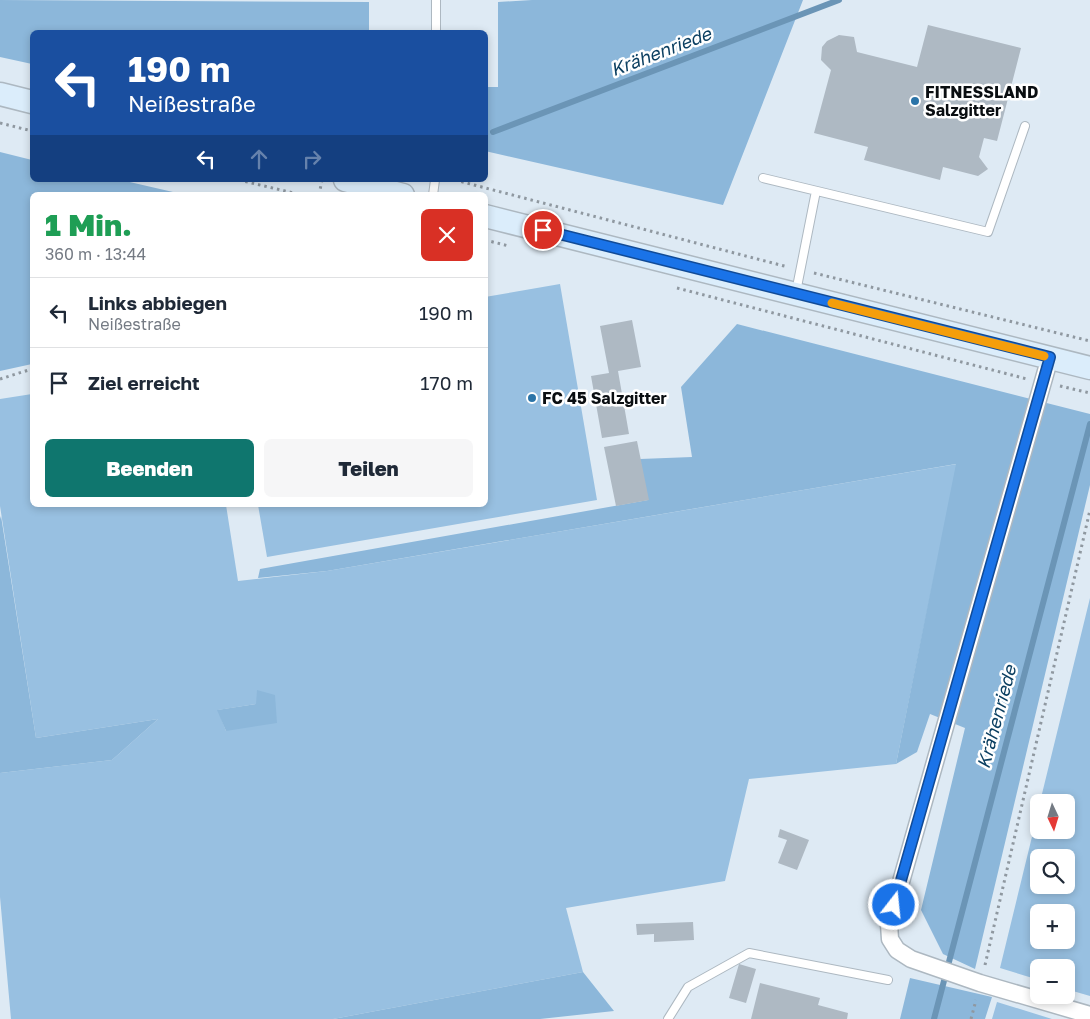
<!DOCTYPE html>
<html lang="de">
<meta charset="utf-8">
<style>
body{margin:0;font-family:"Golos Text",sans-serif;background:#f6f6f7;color:#1f2937;height:100vh;display:flex;flex-direction:column;font-size:19px;white-space:nowrap}
*{box-sizing:border-box;margin:0}
p{font-size:16px;color:#747a83}
.icon{flex:none;width:28px;height:28px;fill:none;stroke:currentColor;stroke-width:2;stroke-linecap:round;stroke-linejoin:round}
.map{position:relative;flex:1;overflow:hidden}
.side{position:absolute;left:30px;top:192px;width:458px;height:315px;display:flex;flex-direction:column;background:#fff;border-radius:8px;box-shadow:0 2px 8px #0003}
.side>*{flex:none}
.guide{position:absolute;left:30px;top:30px;width:458px;height:152px;border-radius:8px;box-shadow:0 2px 8px #0003;background:#1a4fa0;color:#fff;overflow:hidden}
.needle{width:32px;rotate:176deg}
.buttons{position:absolute;left:1030px;top:794px;display:grid;gap:10px}
.buttons a{display:grid;place-items:center;width:45px;height:45px;border-radius:8px;background:#fff;box-shadow:0 2px 8px #0003;font-size:25px}
.pin{position:absolute;display:grid;place-items:center;width:42px;height:42px;color:#fff;margin:-21px;border:2px solid #fff;border-radius:50%;box-shadow:0 1px 5px #0007}
.me{position:absolute;width:55px;margin:-28px;rotate:16deg;stroke-linejoin:round;filter:drop-shadow(0 0 4px #0008)}
.turn{display:flex;align-items:center;gap:18px;height:105px;padding:0 15px;font-size:22px}
.turn .icon{width:65px;height:65px;stroke-width:2.5}
.turn b{display:block;font-size:35px;line-height:42px}
.lanes{display:flex;align-items:center;height:48px;padding:0 15px;background:#0003;justify-content:center;gap:25px;direction:ltr}
.lanes .off{opacity:.35}
.round{display:grid;place-items:center;flex:none;width:52px;height:52px;border-radius:8px;background:#f6f6f7}
.headline{display:flex;align-items:center;justify-content:space-between;height:85px;padding:0 15px}
h1{font-size:30px;font-weight:800;line-height:38px;color:#1e9e55}
.action{display:flex;gap:10px;margin-top:auto;padding:10px 15px}
.action a{flex:1;height:58px;border-radius:8px;background:#0f766e;color:#fff;font-size:20px;font-weight:800;line-height:58px;text-align:center}
.action a+a{background:#f6f6f7;color:#1f2937}
ul{padding:0;list-style:none}
li{display:flex;align-items:center;gap:15px;height:70px;padding:0 15px;border-top:1px solid #e0e1e3}
li div{flex:1}
li b{display:block;font-size:19px}
li em{font-style:normal}
.map>svg:first-child{display:block}
.green{fill:#98c0e1;fill-rule:evenodd}
.forest{fill:#8cb7da}
.lines{fill:none;stroke-linecap:round;stroke-linejoin:round}
.stream{stroke:#6b95b6;stroke-width:6}
.building{fill:#aeb9c3}
.lane-casing{stroke:#adb8c1;stroke-width:10}
.street-casing{stroke:#adb8c1;stroke-width:19}
.secondary-casing{stroke:#adb8c1;stroke-width:25}
.path{stroke:#8f98a0;stroke-width:3;stroke-dasharray:2.5 4;stroke-linecap:butt}
.lane{stroke:#fff;stroke-width:8}
.street{stroke:#fff;stroke-width:16}
.secondary{stroke:#dbedfb;stroke-width:22}
.route-casing{stroke:#114b97;stroke-width:12}
.route{stroke:#1a73e8;stroke-width:9}
.slow{stroke:#f59e0b;stroke-width:9}
.poi-dot{fill:#2b74a8;stroke:#fff;stroke-width:2}
.labels{text-anchor:middle;stroke-width:5;stroke-linejoin:round;paint-order:stroke}
.poi-label{font-size:16px;font-weight:bold;fill:#0a0e11;stroke:#fff;text-anchor:start}
.water-label{font-size:18px;font-style:italic;fill:#0b3f61;stroke:#fff}
</style>
<div class="map">
<svg width="1090" height="1019" viewBox="0 0 1090 1019">
<rect width="100%" height="100%" fill="#deeaf4"/>
<path class="green" d="M560,284L597,500L267,557L258,505H485V297Z
M32,394V505H226L238,581L327,571L957,464L896,764L749,779L725,881L566,908L583,972L333,1019H11L0,897V773L112,760L158,719L36,738L0,506V399ZM256,704L226,731L218,710Z
M1090,598V996L1066,989V968H1039V980L1000,968L1039,808V830H1066V802H1040ZM1039,858H1066V885H1039ZM1066,912V940H1039V912Z
M997,1002L1052,1019H992Z"/>
<path class="forest" d="M0,0L369,2V32H32V64L0,57Z
M532,0H803L723,205L485,151V87H498V2Z
M0,152L32,160V180H121L186,195H32V364L0,371Z
M737,324L1090,414V485L975,969L943,954L921,910L965,728L930,714L917,752L896,764L956,464L327,571L258,578L260,569L648,500L640,459L692,457L681,387Z
M1,516L36,738L158,719L112,760L0,773V519Z
M257,690L275,695L277,723L226,731L217,710L256,704Z
M583,972L614,1011L540,1019H333Z
M910,978L992,997L985,1019H900Z"/>
<g class="lines">
<path class="stream" d="M493,132L839,0
M934,1019L1090,424"/>
</g>
<path class="building" d="M928,25L1021,48L997,141L984,138L979,157L988,169L978,176L943,167L940,180L864,160L868,147L814,133L831,70L821,60L822,47L827,41L839,35L854,37L857,52L917,67Z
M632,320L641,367L618,371L629,434L602,438L591,376L609,373L600,326Z
M637,441L649,500L616,506L604,447Z
M780,829L809,840L797,870L778,863L787,840L778,837Z
M693,922L694,940L654,942V934L637,935L636,924Z
M739,964L756,969L746,1003L729,998Z
M760,983L820,998L818,1005L848,1013L847,1019H751Z"/>
<g class="lines">
<defs>
<path id="lane" d="M436,32V0
M763,178L988,232L1025,126
M433,195L435,180
M796,292L816,191
M668,1019L688,987L749,953L888,980"/>
<path id="street" d="M1050,357L889,924L890,939L897,950L911,959L980,983L1090,1015"/>
<path id="secondary" d="M0,94L32,102
M345,180L403,195
M485,216L1090,368"/>
</defs>
<use href="#lane" class="lane-casing"/>
<use href="#street" class="street-casing"/>
<use href="#secondary" class="secondary-casing"/>
<path class="path" d="M0,123L32,131
M239,180L302,195
M455,180L788,267
M319,195L322,180
M485,240L509,246
M814,273L1090,341
M677,288L1027,379
M0,379L32,369
M1060,386L1090,393
M985,965L1090,510
M971,1019L976,1000"/>
<use href="#lane" class="lane"/>
<use href="#street" class="street"/>
<use href="#secondary" class="secondary"/>
</g>
<g class="lines">
<defs>
<path id="route" d="M543,230L1050,357L894,905"/>
</defs>
<use href="#route" class="route-casing"/>
<use href="#route" class="route"/>
<path class="slow" d="M832,303L1044,356"/>
</g>
<g class="poi-dot">
<circle cx="915" cy="101" r="5"/>
<circle cx="532" cy="398" r="5"/>
</g>
<g class="labels">
<g class="poi-label">
<text x="925" y="98">FITNESSLAND<tspan x="925" dy="18">Salzgitter</tspan></text>
<text x="542" y="404">FC 45 Salzgitter</text>
</g>
<g class="water-label">
<text transform="translate(661 52) rotate(-21)" y="6">Krähenriede</text>
<text transform="translate(997 717) rotate(-75)" y="6">Krähenriede</text>
</g>
</g>
</svg>
<div class="buttons">
<a><svg class="needle" viewBox="-14 -14 28 28"><path d="M0-13l5 13h-10z" fill="#e53935"/><path d="M0 13l5-13h-10z" fill="#747a83"/></svg></a>
<a><svg class="icon" aria-label="search" viewBox="0 0 24 24"><circle cx="10" cy="10" r="6"/><path d="M15 15l6 6"/></svg></a>
<a>+</a>
<a>−</a>
</div>
<div class="pin" style="left:543px;top:230px;background:#d93025"><svg class="icon" aria-label="arrive" viewBox="0 0 24 24"><path d="M6 21V4h12l-3 4 3 4H6"/></svg></div>
<svg class="me" style="left:894px;top:905px" viewBox="-20 -20 40 40"><circle r="17" fill="#1a73e8" stroke="#fff" stroke-width="3"/><path d="M0-11L8 9 0 5-8 9z" fill="#fff"/></svg>
<div class="guide">
<div class="turn"><svg class="icon" aria-label="left" viewBox="0 0 24 24"><path d="M17 20v-9H6M10 6l-5 5 5 5"/></svg><div><b>190 m</b>Neißestraße</div></div>
<div class="lanes"><svg class="icon" aria-label="left" viewBox="0 0 24 24"><path d="M17 20v-9H6M10 6l-5 5 5 5"/></svg><svg class="icon off" aria-label="ahead" viewBox="0 0 24 24"><path d="M12 20V5M6 11l6-6 6 6"/></svg><svg class="icon off" aria-label="right" viewBox="0 0 24 24"><path d="M7 20v-9h11M14 6l5 5-5 5"/></svg></div>
</div>
<section class="side">
<div class="headline"><div><h1>1 Min.</h1><p>360 m · 13:44</p></div><a class="round" style="background:#d93025;color:#fff"><svg class="icon" aria-label="close" viewBox="0 0 24 24"><path d="M6 6l12 12M18 6L6 18"/></svg></a></div>
<ul>
<li><svg class="icon" aria-label="left" viewBox="0 0 24 24"><path d="M17 20v-9H6M10 6l-5 5 5 5"/></svg><div><b>Links abbiegen</b><p>Neißestraße</p></div><em>190 m</em></li>
<li><svg class="icon" aria-label="arrive" viewBox="0 0 24 24"><path d="M6 21V4h12l-3 4 3 4H6"/></svg><div><b>Ziel erreicht</b></div><em>170 m</em></li>
</ul>
<div class="action"><a>Beenden</a><a>Teilen</a></div>
</section>
</div>
